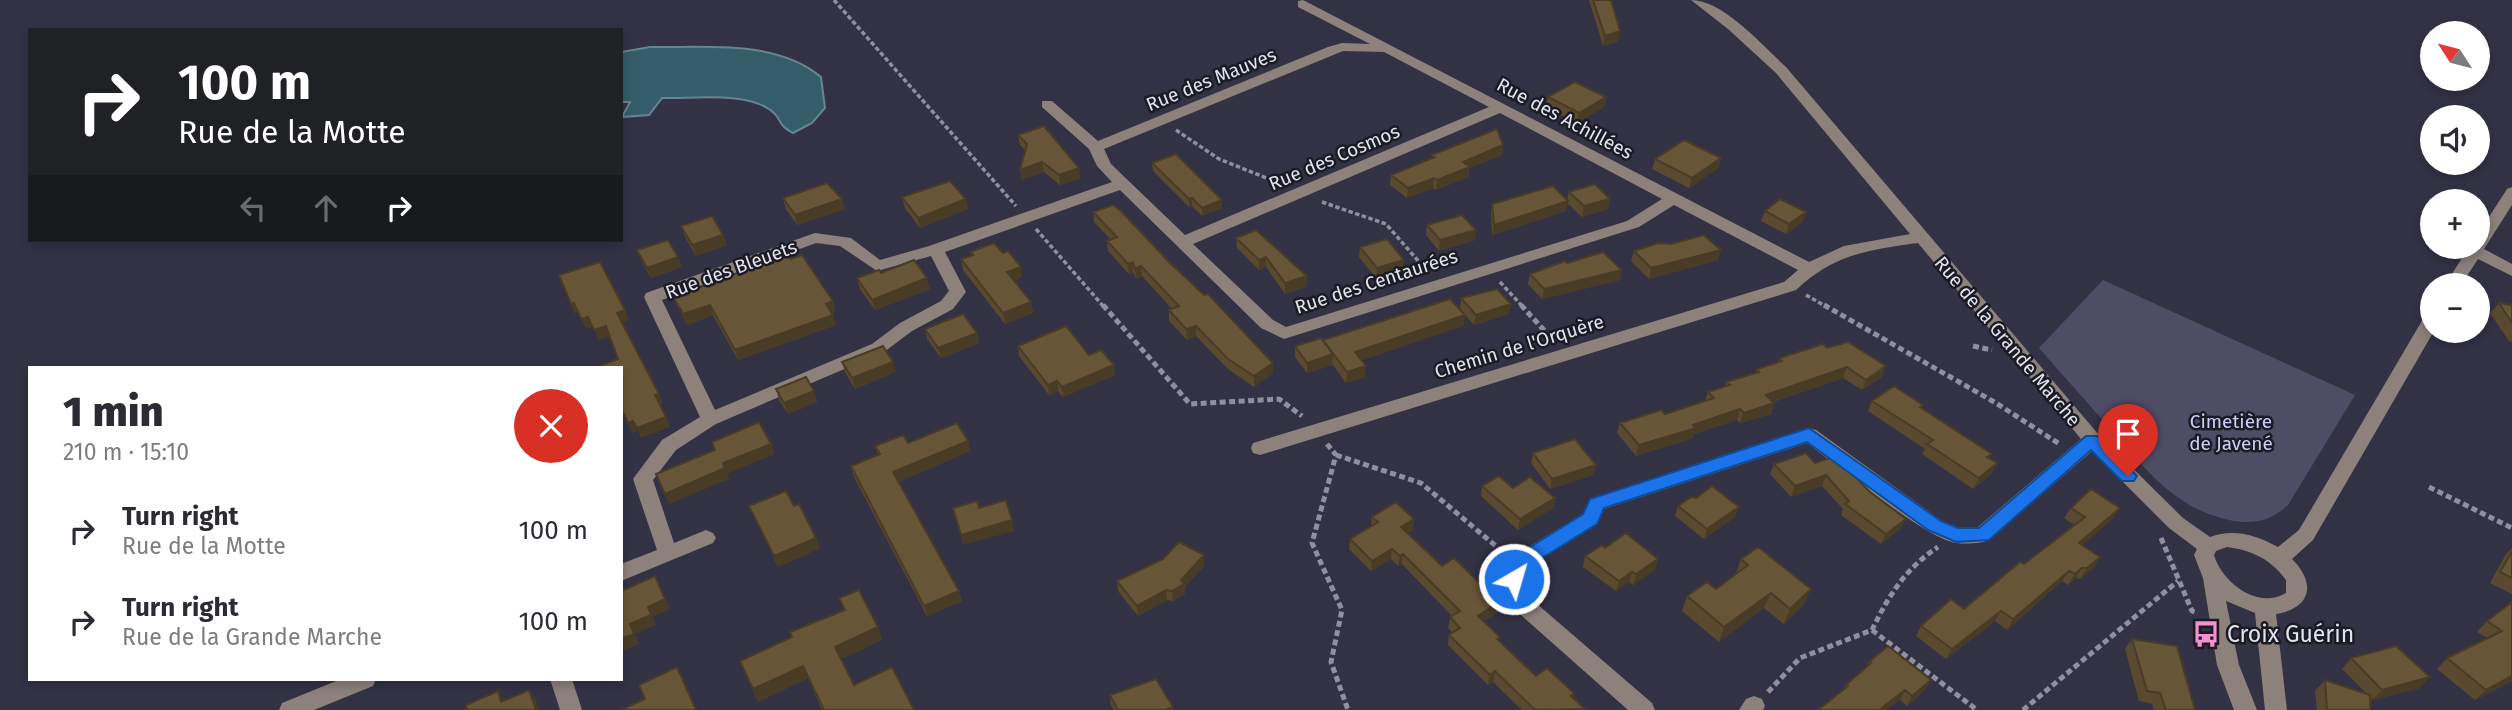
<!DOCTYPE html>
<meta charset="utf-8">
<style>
body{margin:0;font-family:"Fira Sans",sans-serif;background:#f2f2f3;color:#2b2b33;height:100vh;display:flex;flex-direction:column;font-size:26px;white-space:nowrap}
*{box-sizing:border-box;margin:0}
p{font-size:23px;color:#7c7c81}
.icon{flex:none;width:38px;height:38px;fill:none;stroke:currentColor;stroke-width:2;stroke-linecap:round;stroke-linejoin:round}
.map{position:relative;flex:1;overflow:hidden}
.sheet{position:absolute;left:28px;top:366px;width:595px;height:315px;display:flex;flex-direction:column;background:#fff;border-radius:0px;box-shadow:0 4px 10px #0003}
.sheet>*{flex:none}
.guide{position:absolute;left:28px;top:28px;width:595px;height:214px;border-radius:0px;box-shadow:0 4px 10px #0003;background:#202124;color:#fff;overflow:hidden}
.needle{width:46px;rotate:306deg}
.tools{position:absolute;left:2420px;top:21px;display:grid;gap:14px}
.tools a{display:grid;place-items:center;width:70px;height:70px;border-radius:50%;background:#fff;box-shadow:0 4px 10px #0003;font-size:35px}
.pin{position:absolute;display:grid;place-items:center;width:60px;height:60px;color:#fff;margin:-72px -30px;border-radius:50% 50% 50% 0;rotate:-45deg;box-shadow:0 0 7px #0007}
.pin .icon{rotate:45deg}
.me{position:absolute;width:77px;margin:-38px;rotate:38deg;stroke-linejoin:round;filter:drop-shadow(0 0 5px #0008)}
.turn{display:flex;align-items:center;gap:24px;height:147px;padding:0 35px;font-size:32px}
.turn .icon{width:91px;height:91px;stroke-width:2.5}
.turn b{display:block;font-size:49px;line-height:60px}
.lanes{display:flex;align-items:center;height:66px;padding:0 35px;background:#0003;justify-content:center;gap:35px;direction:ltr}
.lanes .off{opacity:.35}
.round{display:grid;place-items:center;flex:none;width:74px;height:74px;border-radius:37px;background:#f2f2f3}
.headline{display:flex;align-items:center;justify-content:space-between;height:119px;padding:0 35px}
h1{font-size:42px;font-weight:800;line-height:52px}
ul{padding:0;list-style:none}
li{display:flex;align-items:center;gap:21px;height:91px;padding:0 35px}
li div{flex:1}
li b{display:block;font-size:26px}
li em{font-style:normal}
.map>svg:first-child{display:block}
.green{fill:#4e4d65}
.water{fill:#345c69;stroke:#688491;stroke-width:2}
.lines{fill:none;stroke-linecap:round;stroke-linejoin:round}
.path-far1{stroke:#908f9f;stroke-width:3.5;stroke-dasharray:4.5 2.5;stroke-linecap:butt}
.path{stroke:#908f9f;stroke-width:5;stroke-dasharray:6 3.5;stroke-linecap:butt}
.minor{fill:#8c817b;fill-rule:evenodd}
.wall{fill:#59492f}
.shaded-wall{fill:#483c26}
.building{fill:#675537;stroke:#483c26;stroke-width:2}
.route{fill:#1a73e8;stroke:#114b97;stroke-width:2}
.labels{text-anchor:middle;stroke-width:5;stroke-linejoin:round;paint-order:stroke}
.street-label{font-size:19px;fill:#e3e2ef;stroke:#1b1b24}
.park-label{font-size:19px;fill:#cfccfb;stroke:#1b1b24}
.near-poi-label{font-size:23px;fill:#e3e2ef;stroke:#1b1b24;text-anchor:start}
</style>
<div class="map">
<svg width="2512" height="710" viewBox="0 0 2512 710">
<rect width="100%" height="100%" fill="#333245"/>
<path class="green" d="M2103,280L2355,395L2288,505C2271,521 2252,525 2229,520C2173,508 2142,465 2106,424C2084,399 2061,373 2039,348Z"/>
<path class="water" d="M650,47C705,48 776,39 821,77L825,108L812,123L793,133C779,125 783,124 775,114C752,90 692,99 662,98L649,115L622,117L630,102H621V52Z"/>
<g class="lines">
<path class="path-far1" d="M834,0L1016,206
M1176,130L1219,159L1279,183
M1322,202L1386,224L1428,272
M1036,229L1104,307
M1500,282L1523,307
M1806,295L1827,307"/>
<path class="path" d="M1103,305L1190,404L1279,399L1302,416
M1521,305L1553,340
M1824,305L1996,403L2061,445
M1973,346L1992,350
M1327,444L1336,455L1312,543L1342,610L1331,662L1348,710
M1336,455L1421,483L1503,552
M2429,487L2512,528
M2161,538L2192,611L2198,613
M1872,630L1977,710
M1768,692L1800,658L1872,630C1889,595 1905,569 1938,547
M2023,710L2178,581"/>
<path class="minor" d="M1303,0L1809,262L1844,246L1910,234L1776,73L1728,29L1691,0C1723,0 1762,45 1786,67L2099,435L2183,518L2210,537C2233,528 2257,535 2278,547L2299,530L2423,319L2426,315L2432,313L2434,331L2313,540L2292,559C2316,583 2312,608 2276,614L2287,710H2265L2255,613L2226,601L2239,665L2257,710H2234L2217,665L2203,578L2194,555L2197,549L2169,528L2092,451L1989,540C1979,544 1967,544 1956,543C1925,538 1837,465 1807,443L1604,509L1597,524L1526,568L1522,591L1652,703L1655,710H1628L1504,600L1501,594L1510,558L1583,514L1590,499L1809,428L1816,430L1942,521L1958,527H1978L2081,439L1918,243C1868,250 1834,254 1796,290L1260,455L1253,453L1251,448L1253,443L1784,282L1798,270L1674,205L1639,227L1284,339L1261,328L1120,190L945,252L966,292L953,309L912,331L884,352L716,424L676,450L653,480L674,543L706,530L713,533L716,538L713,543L621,581V564L657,550L633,479L662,440L700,417L644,297L646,293L815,233L851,238L880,260L929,246L1112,182L1097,166L1089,149L1042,107V101H1052L1098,141L1328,47L1342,43L1370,44L1298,7V1ZM1343,51L1384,52L1489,107L1185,235L1111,164L1104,149ZM1500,113L1662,199L1627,221L1286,327L1273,320L1193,244ZM816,243L840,246L877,271L931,256L949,291L941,301L900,323L872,344L715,410L662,300ZM2227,547C2251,550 2271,559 2286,580V593C2257,610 2222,582 2214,555L2216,551Z
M2512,187V205L2484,249L2512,264V276L2478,259L2461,285H2445L2469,247H2478V234L2507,189Z
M341,679H376L373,686L314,710H279L282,703Z
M550,679H572L582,710H560Z
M1754,696L1762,699L1765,706L1763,710H1739L1746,699Z"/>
</g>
<path class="wall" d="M1589,0H1611L1618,41L1603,46Z
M1548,97H1606L1604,107L1577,123L1546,107Z
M1018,135L1081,178L1060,185L1044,172L1021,180L1025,150L1020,145Z
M1432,155H1502L1469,168L1468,177L1436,190L1433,188L1407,198L1390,185L1391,175L1432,159Z
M1721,158L1718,168L1689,188L1652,169L1655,159Z
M1152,163L1222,200V208L1202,216L1192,206L1189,207L1153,171Z
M1569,192L1608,209L1582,217L1567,203L1566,211L1492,235L1491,214L1492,204L1567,200Z
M902,197L966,199L968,209L920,228L905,208Z
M783,198L845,209L797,225L786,209Z
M1765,211L1806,212L1802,222L1786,234L1761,221Z
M1093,212L1169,262L1273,363V373L1254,387L1228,369L1196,336L1187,340L1169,321V310L1172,309L1142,276L1136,279L1133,272L1129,274L1108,251L1107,241L1111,240L1094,222Z
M1427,225L1475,240L1439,251L1426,235Z
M681,226L723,235L727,245L696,256L685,237Z
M1236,238L1307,276L1306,287L1285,294L1266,267L1259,270L1237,248Z
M1360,247L1404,260L1403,270L1376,278L1359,257Z
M637,250L682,267L651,278L641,260Z
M1634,251L1718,260L1649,279L1631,261Z
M970,252L1022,277L1014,281L1031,302L1033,313L1005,324L963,270L961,259L971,256Z
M1567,263L1620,280L1542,299L1528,284L1530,274Z
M881,273L930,289L875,310L860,289L857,278Z
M674,298L833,301L835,312L832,313L836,325L738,360L713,315L687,325Z
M1461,298L1509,314L1474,325L1460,309Z
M2499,303L2512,305V342L2509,341L2490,313Z
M1465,315L1463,326L1361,360L1365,377L1346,383L1332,364V365L1307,373L1295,357V346Z
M925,329L979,343L941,358L927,339Z
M1018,346L1089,355L1115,375L1063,397L1058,391L1049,395L1019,356Z
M1827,348L1882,377L1862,390L1843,378L1773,402L1774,403L1771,414L1740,423L1737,420L1694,434L1693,438L1636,456L1617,433L1620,423L1665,414L1705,401L1708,392L1725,387L1726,382L1755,373L1757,369L1778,362L1780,358Z
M842,362L896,372L855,389L845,372Z
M776,389L814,391L817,402L788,414L779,400Z
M1872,401L1921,408L1992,454L1989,458L1997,463L1991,474L1973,489L1922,454L1925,449L1868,411Z
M968,441L970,451L898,482L959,591L962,601L927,616L854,477L851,466L878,455L875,446L908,443Z
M1533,453L1596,465L1593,475L1550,489L1531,463Z
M1815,463L1900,529L1881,544L1841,515L1843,509L1822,486L1791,497L1770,474L1774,464Z
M1482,486L1513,488L1555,498L1553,508L1518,530L1481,496Z
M749,506L820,548L778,567Z
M1678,506L1735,517L1704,539L1675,516Z
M2071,508L2113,518L2082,545L2100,557L2093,568L2080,579L2076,578L2068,585L2062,581L2007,630L1995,621L1946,659L1916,636L1921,626L1964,609L2075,525L2064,518Z
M1372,517L1413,530L1408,533L1442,566L1499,602L1497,613L1484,621L1499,641L1536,676L1574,693L1573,698L1585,710H1522L1493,682L1488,685L1448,645L1449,635L1453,633L1448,628L1450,617L1452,616L1402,564L1398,566L1391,559L1371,571L1349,549L1350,539L1371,526Z
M1605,548L1658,559L1655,569L1633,585L1629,582L1616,591L1583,567L1585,556Z
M2512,548V594L2490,583L2506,554Z
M1204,555V566L1185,587V594L1173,601L1167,600L1138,616L1118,591L1117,581Z
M1741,559L1804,604L1784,624L1764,608L1719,642L1682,611L1687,596L1716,589L1736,574Z
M839,598L878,627L882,640L841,659L854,685L915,710H822L808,678L758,702L740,661L792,638L844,611Z
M2512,602V681L2475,700L2437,669L2447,658L2487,638L2477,632L2487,621Z
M2132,639L2195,710H2154L2152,704L2139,701L2125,649Z
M2351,658L2420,688L2373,700L2370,697V710H2317L2315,691L2325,680L2367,694L2342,669Z
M1869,662L1925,690L1907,706L1900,700L1844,689L1846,685L1866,668Z
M1110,695L1173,707V710H1114L1111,706Z"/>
<path class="shaded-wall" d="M1620,31L1618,41L1603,46L1605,36Z
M1606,97L1604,107L1577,123L1579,113Z
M1503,145L1502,155L1469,168L1468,177L1436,190L1437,180L1463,162Z
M1721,158L1718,168L1689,188L1692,178Z
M1042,162L1044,172L1021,180L1020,170Z
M1079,168L1081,178L1060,185L1059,175Z
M1434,178L1433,188L1407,198L1408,188Z
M1192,198V206L1189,207V199Z
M842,199L845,209L797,225L795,215Z
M966,199L968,209L920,228L918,218Z
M1610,199L1608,209L1582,217L1584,206Z
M1222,200V208L1202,216V208Z
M1568,201L1566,211L1492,235L1494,225Z
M1806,212L1802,222L1786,234L1789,224Z
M1476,230L1475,240L1439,251L1440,240Z
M723,235L727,245L696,256L692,245Z
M1721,250L1718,260L1649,279L1651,268Z
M678,257L682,267L651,278L647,268Z
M1266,257V267L1259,270V260Z
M1404,260L1403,270L1376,278L1377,268Z
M1133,262V272L1129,274L1128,264Z
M1141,266L1142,276L1136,279L1135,269Z
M1021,267L1022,277L1009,283L1007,272Z
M1622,270L1620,280L1542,299L1544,289Z
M1307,276L1306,287L1285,294V283Z
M927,278L930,289L875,310L872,300Z
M833,301L835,312L829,314L826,304Z
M1031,302L1033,313L1005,324L1003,313Z
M574,303L578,313L575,314L571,304Z
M1511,304L1509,314L1474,325L1476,315Z
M710,305L713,315L687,325L683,314Z
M625,310L629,320L621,323L617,313Z
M833,315L836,325L738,360L735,350Z
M1465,315L1463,326L1354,363L1355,352Z
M588,317L592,327L586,329L581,319Z
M606,326L610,336L598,340L594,330Z
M1196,326V336L1187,340L1186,329Z
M977,333L979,343L941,358L938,348Z
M1333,354L1332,365L1307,373V363Z
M893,362L896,372L855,389L852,378Z
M1273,363V373L1254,387V376Z
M1114,365L1115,375L1063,397L1062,387Z
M1366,366L1365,377L1346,383L1347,372Z
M1886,366L1882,377L1862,390L1866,380Z
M1847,367L1843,378L1762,405L1766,395Z
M1057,381L1058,391L1049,395L1048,385Z
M814,391L817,402L788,414L784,403Z
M659,394L663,404L659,406L655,395Z
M1774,403L1771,414L1740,423L1744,413Z
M1740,409L1737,420L1694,434L1693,438L1636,456L1639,445Z
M666,417L670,427L641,438L637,428Z
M633,421L638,431L632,433L628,423Z
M968,441L970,451L896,483L893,472Z
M771,444L775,454L727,474L729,479L669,504L665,494L723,463Z
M1997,463L1991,474L1973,489L1979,478Z
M1596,465L1593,475L1550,489L1552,479Z
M1826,475L1822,486L1791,497L1795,486Z
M1555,498L1553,508L1518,530L1520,519Z
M1739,507L1735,517L1704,539L1707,529Z
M2120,508L2113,518L2072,554L2079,543Z
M1414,519L1413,530L1400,538L1401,527Z
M1906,519L1900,529L1881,544L1886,534Z
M1012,520L1014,531L963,545L961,535Z
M816,538L820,548L778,567L774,556Z
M1392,549L1391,559L1371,571L1372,561Z
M1403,554L1402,564L1398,566L1400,556Z
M1204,555V566L1185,587V594L1173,601L1172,591Z
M2100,557L2093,568L2080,579L2087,568Z
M1658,559L1655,569L1633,585L1636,574Z
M2082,568L2076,578L2068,585L2075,574Z
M2069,571L2062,581L2007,630L2013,619Z
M1632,572L1629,582L1616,591L1619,581Z
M655,576L670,609L653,617L656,625L635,634L639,644L621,652V639L630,624L648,607Z
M1811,589L1804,604L1784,624L1790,609Z
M1166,590L1167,600L1138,616L1137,606Z
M959,591L962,601L927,616L924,606Z
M1771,593L1764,608L1719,642L1724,627Z
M1499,602L1497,613L1476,626L1478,616Z
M2001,611L1995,621L1946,659L1952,649Z
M878,627L882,640L840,659L835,647Z
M803,666L808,678L758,702L753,689Z
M1495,671L1493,682L1488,685L1490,675Z
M2512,676V681L2475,700L2486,690Z
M2430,677L2420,688L2373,700L2382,690Z
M1931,680L1925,690L1907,706L1912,696Z
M529,690L536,700L539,710H536Z
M1905,690L1900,700L1886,710H1879Z"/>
<path class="building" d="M1593,0H1611L1620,31L1605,36Z
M1575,82L1606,97L1579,113L1548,97Z
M1044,126L1079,168L1059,175L1042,162L1020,170L1027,144L1018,135Z
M1497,129L1503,145L1463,162L1470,167L1437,180L1434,178L1408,188L1391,175L1435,157L1432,155Z
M1684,140L1721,158L1692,178L1655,159Z
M1176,154L1222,200L1202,208L1192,198L1189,199L1152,163Z
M950,181L966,199L918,218L902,197Z
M827,183L842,199L795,215L783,198Z
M1595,184L1610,199L1584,206L1569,192Z
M1553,186L1568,201L1494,225L1492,204Z
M1780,199L1806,212L1789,224L1765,211Z
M1113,205L1119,209L1169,262L1204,295L1208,294L1273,363L1254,376L1228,359L1196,326L1186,329L1169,310L1179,306L1141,266L1135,269L1133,262L1128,264L1107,241L1117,237L1093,212Z
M1462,215L1476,230L1440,240L1427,225Z
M712,216L723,235L692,245L681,226Z
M1256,230L1307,276L1285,283L1266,257L1259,260L1236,238Z
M1704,235L1721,250L1651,268L1634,251L1658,243L1671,244Z
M1387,239L1404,260L1377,268L1360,247Z
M668,240L678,257L647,268L637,250Z
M994,243L1003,253L1008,251L1021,267L1007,272L1031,302L1003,313L961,259L973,255L970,252Z
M1603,252L1622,270L1544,289L1530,274L1565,261L1567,263Z
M802,255L833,301L826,304L833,315L735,350L710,305L683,314L674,298L720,279L789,256L791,259Z
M914,260L927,278L872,300L857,278L879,270L881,273Z
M600,262L625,310L617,313L659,394L655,395L666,417L637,428L633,421L628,423L621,408V368H595L618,359L606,326L594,330L588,317L581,319L574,303L571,304L559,275Z
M1497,289L1511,304L1476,315L1461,298Z
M1450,299L1465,315L1355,352L1366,366L1347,372L1323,340Z
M2499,303L2512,305V323Z
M963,314L977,333L938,348L925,329Z
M1066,326L1089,355L1101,350L1114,365L1062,387L1057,381L1048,385L1018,346Z
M1321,338L1333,354L1307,363L1295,346Z
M1848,342L1886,366L1866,380L1847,367L1766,395L1774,403L1744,413L1740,409L1693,425L1696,428L1639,445L1620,423L1661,410L1665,414L1714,398L1708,392L1730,385L1726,382L1759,372L1757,369L1782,361L1780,358L1823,344L1827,348Z
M883,346L893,362L852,378L842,362Z
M806,377L814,391L784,403L776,389Z
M1894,386L1923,405L1920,407L1992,454L1987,457L1997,463L1979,478L1927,444L1933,440L1872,401Z
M759,422L771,444L723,463L725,468L665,494L656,474L715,450L712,442Z
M957,423L968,441L893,472L959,591L924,606L851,466L880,454L875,446L903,435L908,443Z
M1575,439L1596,465L1552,479L1533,453Z
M1806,453L1815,463L1835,456L1870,492L1906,519L1886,534L1845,504L1849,501L1826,475L1795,486L1774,464Z
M1499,476L1513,488L1530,477L1555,498L1520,519L1482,486Z
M1712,486L1739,507L1707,529L1678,506L1691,497L1696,498Z
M2091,489L2120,508L2079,543L2100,557L2087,568H2082L2075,574L2069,571L2013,619L2001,611L1952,649L1921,626L1951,599L1964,609L2020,562L2024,564L2085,517L2071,508Z
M786,491L794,506L799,504L816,538L774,556L749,506Z
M1006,500L1012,520L961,535L953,508L977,501L979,508Z
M1396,502L1414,519L1401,527L1442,566L1454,558L1499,602L1478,616L1500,637L1497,639L1536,676L1547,668L1574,693L1571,696L1585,709L1535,710L1495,671L1490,675L1449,635L1460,628L1450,617L1460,611L1403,554L1400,556L1392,549L1372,561L1350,539L1378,522L1372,517Z
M1626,533L1658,559L1636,574L1632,572L1619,581L1585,556L1602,545L1605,548Z
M1179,542L1204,555L1181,580L1184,584L1172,591L1166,590L1137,606L1117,581L1163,559Z
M1758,547L1811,589L1790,609L1771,593L1724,627L1687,596L1707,582L1716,589L1748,565L1741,559Z
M2512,551V578L2500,572Z
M655,576L665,599L648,607L651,615L630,624L634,634L621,639V591Z
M859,590L878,627L835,647L854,685L892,667L914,710H824L803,666L753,689L740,661L792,637L790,632L845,610L839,598Z
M2512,602V676L2486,690L2447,658L2502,631L2487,621Z
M2132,639L2177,646L2195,710H2166L2160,693L2147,691Z
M1888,646L1931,680L1912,696L1905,690L1879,710H1818L1848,686L1846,685L1871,663L1869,662Z
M2396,646L2430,677L2382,690L2351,658Z
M677,667L696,710H624L623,709L645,699L639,685Z
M1156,679L1173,707L1166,710H1118L1110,695Z
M2325,680L2370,695V710H2327Z
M529,690L536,710H467L466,705L498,691L501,702Z"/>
<path class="route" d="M1809,428L1941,521L1958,528H1979L2086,436H2098L2137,476L2134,481H2122L2091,450L1989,540L1956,542L1928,530L1807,442L1604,508L1597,524L1526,568L1521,584L1514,587L1508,584L1505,579L1511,559L1583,514L1590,499Z"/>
<defs>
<symbol id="bus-bare" viewBox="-9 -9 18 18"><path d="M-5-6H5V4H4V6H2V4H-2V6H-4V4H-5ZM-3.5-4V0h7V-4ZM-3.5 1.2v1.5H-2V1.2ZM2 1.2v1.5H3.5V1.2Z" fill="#f590d1" stroke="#1b1b24" stroke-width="2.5" paint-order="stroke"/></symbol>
</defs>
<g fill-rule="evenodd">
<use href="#bus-bare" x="2187" y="615" width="38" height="38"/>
</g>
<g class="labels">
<g class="street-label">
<text transform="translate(1211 79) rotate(-22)" y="7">Rue des Mauves</text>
<text transform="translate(1565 118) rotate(28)" y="7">Rue des Achillées</text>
<text transform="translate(1334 157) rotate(-23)" y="7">Rue des Cosmos</text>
<text transform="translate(731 269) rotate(-20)" y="7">Rue des Bleuets</text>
<text transform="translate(1376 281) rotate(-18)" y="7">Rue des Centaurées</text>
<text transform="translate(2008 341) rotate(50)" y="7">Rue de la Grande Marche</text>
<text transform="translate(1519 346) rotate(-17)" y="7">Chemin de l'Orquère</text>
</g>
<g class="park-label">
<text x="2231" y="428">Cimetière<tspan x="2231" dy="22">de Javené</tspan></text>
</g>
<g class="near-poi-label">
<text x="2227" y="642">Croix Guérin</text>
</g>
</g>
</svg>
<div class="tools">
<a><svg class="needle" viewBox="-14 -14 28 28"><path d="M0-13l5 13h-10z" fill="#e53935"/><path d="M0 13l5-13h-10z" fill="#7c7c81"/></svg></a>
<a><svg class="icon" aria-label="sound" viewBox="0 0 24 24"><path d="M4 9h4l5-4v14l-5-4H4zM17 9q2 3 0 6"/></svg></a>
<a>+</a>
<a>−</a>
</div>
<div class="pin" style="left:2128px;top:476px;background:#d93025"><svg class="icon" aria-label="arrive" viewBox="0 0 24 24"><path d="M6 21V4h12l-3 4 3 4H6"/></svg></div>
<svg class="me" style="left:1514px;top:579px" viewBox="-20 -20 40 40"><circle r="17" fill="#1a73e8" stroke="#fff" stroke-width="3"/><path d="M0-11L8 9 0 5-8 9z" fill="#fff"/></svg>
<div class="guide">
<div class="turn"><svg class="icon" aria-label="right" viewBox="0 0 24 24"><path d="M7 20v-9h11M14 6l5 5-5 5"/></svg><div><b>100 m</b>Rue de la Motte</div></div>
<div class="lanes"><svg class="icon off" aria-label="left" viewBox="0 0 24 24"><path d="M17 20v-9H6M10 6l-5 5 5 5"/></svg><svg class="icon off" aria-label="ahead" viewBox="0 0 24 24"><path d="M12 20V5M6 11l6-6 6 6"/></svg><svg class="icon" aria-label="right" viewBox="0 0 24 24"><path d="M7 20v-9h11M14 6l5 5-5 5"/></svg></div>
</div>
<section class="sheet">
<div class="headline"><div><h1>1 min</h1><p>210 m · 15:10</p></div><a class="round" style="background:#d93025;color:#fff"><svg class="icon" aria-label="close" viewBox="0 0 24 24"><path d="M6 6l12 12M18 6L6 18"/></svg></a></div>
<ul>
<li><svg class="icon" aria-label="right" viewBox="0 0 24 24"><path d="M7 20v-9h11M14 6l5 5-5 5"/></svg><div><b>Turn right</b><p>Rue de la Motte</p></div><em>100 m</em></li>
<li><svg class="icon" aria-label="right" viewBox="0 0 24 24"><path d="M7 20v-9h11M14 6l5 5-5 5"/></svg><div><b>Turn right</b><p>Rue de la Grande Marche</p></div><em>100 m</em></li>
</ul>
</section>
</div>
